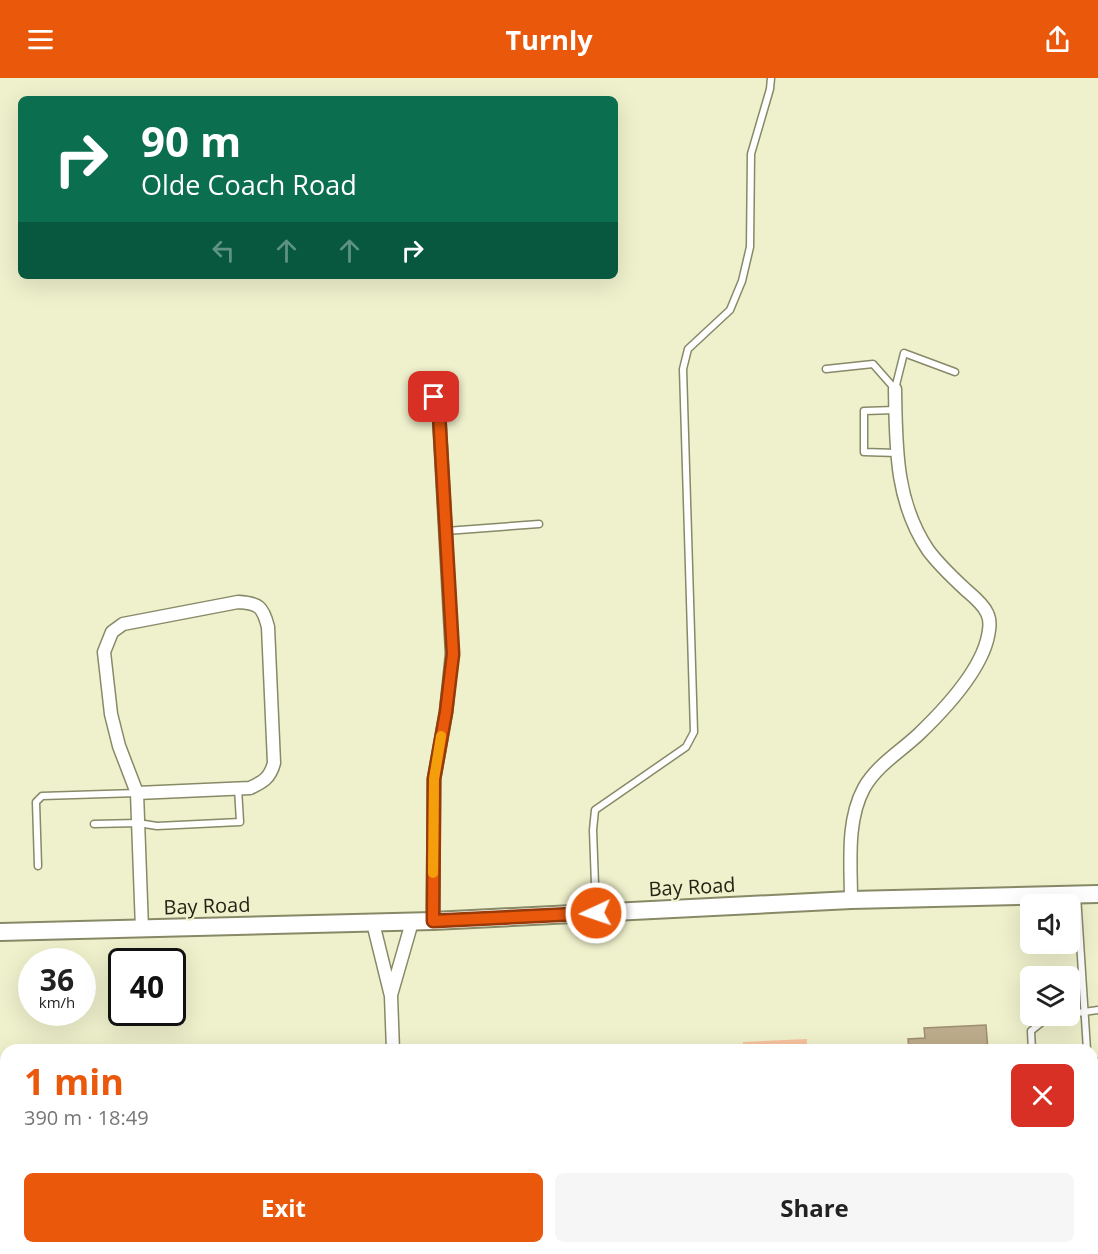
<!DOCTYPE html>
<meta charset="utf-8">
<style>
body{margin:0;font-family:"Open Sans",sans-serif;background:#f6f6f6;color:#222;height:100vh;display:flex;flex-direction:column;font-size:22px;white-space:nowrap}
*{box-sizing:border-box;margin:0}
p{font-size:20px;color:#767676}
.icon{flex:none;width:33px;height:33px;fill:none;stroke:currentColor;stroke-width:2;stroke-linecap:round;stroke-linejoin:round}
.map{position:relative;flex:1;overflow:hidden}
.drawer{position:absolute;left:0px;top:966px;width:1098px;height:210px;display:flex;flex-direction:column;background:#fff;border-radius:18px 18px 0 0;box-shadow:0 6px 24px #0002}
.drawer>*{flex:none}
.hud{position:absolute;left:18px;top:18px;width:600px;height:183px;border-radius:9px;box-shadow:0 6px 24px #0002;background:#0b6e4f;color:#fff;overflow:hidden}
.buttons{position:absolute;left:1020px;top:816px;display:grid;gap:12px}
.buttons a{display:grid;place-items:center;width:60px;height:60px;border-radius:9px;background:#fff;box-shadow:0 6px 24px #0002;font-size:30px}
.speed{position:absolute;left:18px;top:870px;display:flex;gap:12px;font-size:30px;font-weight:700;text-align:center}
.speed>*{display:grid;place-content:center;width:78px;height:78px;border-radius:50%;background:#fff;box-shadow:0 6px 24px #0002;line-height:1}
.speed small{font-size:15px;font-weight:400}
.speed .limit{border:3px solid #111;border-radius:9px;background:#fff;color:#111}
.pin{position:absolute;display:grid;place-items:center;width:51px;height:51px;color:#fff;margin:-26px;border-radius:12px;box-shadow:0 3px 9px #0006}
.me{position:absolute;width:66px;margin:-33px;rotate:267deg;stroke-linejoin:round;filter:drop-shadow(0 0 4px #0008)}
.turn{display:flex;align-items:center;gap:21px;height:126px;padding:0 24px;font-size:27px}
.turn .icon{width:78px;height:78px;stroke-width:2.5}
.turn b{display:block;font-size:42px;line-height:51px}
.lanes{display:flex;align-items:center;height:57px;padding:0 24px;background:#0003;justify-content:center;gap:30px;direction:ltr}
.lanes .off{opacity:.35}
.round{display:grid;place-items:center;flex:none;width:63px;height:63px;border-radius:9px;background:#f6f6f6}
.summary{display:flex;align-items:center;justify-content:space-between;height:102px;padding:0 24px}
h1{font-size:36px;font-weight:700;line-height:45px;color:#ea580c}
.button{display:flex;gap:12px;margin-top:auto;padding:12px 24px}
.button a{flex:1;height:69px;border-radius:9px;background:#ea580c;color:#fff;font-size:24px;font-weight:700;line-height:69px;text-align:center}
.button a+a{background:#f6f6f6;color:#222}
header{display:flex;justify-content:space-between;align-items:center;height:78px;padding:0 24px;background:#ea580c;color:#fff;font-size:27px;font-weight:700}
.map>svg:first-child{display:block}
.green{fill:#f7c29d}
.building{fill:#bdac8b;stroke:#9e8d6e;stroke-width:1.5}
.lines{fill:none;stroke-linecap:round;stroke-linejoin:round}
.lane-casing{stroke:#878967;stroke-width:9}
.street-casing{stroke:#878967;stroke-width:15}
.secondary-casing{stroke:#878967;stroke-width:20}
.path{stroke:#a0a286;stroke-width:2;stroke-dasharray:3 4.5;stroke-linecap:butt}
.lane{stroke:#fff;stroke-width:6}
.street{stroke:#fff;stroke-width:12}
.secondary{stroke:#fff;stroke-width:16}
.route-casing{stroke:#983908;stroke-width:15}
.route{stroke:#ea580c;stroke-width:10}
.slow{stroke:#f59e0b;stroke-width:10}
.labels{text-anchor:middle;stroke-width:4.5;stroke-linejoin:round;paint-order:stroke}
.street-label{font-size:20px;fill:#232416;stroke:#eff1cc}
</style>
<header><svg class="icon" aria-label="menu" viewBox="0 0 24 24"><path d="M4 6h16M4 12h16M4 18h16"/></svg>Turnly<svg class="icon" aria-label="share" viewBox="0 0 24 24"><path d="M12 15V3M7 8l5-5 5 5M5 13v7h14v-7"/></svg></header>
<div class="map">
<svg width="1098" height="1176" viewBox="0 0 1098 1176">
<rect width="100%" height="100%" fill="#eff1cc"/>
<path class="green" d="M807,961V972H743V964Z
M608,1170H802V1176H608Z"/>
<path class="building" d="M986,947L988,972H909L908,961L925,960L924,950Z"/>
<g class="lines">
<defs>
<path id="lane" d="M826,291L873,286L895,311
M895,311L904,275L955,294
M895,332L864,333V374L897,375
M446,453L539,446
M94,746L138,745L157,748L240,744L238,710
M38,788L36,724L42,718L137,715
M1077,817L1087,972
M596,834L593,752L595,732L686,669L694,654L683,291L688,271L730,232L742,203L750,169L751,76L770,11L771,0
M1070,936L1098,932
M1032,972L1031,953L1047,940L1063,938
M1092,1027L1098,1025
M1092,1041L1098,1064
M1092,1100H1098
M1092,1156L1098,1157"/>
<path id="street" d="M137,715L250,710C263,704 270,700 274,685L268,549C263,529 259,525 238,524L123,546L112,554L104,574L111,636L119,668L137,715L142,851
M851,822C851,786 846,743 864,710C877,687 900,674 919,656C944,632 985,589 989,552C990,546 990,541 987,535C983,526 973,518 966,512C952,499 939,487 928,472C895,423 896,368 895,311
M433,843L434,701L446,634L452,576L439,336L434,319
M373,845L391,918L393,972
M391,917L412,844
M401,1170L402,1176"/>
<path id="secondary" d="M0,854L433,843L851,822L1098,816"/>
</defs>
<use href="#lane" class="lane-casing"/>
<use href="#street" class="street-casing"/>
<use href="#secondary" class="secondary-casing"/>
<path class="path" d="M1095,980H1098"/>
<use href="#lane" class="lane"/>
<use href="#street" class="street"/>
<use href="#secondary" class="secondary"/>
</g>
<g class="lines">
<defs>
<path id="route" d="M434,319L439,336L453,576L446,634L434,701L433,843L596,835"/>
</defs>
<use href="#route" class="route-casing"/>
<use href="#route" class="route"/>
<path class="slow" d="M433,795L434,701L441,658"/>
</g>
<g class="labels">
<g class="street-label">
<text transform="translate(692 809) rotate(-3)" y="7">Bay Road</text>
<text transform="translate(207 828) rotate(-2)" y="7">Bay Road</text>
</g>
</g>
</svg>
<div class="buttons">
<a><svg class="icon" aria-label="sound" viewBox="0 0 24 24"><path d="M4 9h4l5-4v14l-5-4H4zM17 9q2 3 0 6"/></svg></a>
<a><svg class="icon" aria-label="layers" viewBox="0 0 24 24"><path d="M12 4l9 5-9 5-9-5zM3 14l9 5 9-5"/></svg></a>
</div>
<div class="speed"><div>36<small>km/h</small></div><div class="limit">40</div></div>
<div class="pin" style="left:434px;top:319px;background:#d93025"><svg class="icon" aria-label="arrive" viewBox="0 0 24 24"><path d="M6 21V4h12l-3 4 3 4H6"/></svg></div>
<svg class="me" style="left:596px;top:835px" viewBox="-20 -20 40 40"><circle r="17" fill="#ea580c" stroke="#fff" stroke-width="3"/><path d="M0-11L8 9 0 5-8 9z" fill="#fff"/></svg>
<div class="hud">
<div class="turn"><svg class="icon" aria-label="right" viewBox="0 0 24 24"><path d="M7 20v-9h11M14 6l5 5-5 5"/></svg><div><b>90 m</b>Olde Coach Road</div></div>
<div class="lanes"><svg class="icon off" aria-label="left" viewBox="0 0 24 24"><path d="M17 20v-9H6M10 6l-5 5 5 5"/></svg><svg class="icon off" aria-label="ahead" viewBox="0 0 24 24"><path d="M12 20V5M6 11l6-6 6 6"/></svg><svg class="icon off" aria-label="ahead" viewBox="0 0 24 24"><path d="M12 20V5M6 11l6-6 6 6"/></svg><svg class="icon" aria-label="right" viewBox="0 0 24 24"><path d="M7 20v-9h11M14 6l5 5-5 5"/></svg></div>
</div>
<section class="drawer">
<div class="summary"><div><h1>1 min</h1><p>390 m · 18:49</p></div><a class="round" style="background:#d93025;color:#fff"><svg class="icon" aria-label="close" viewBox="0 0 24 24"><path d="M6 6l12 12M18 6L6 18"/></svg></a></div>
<div class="button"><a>Exit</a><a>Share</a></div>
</section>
</div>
